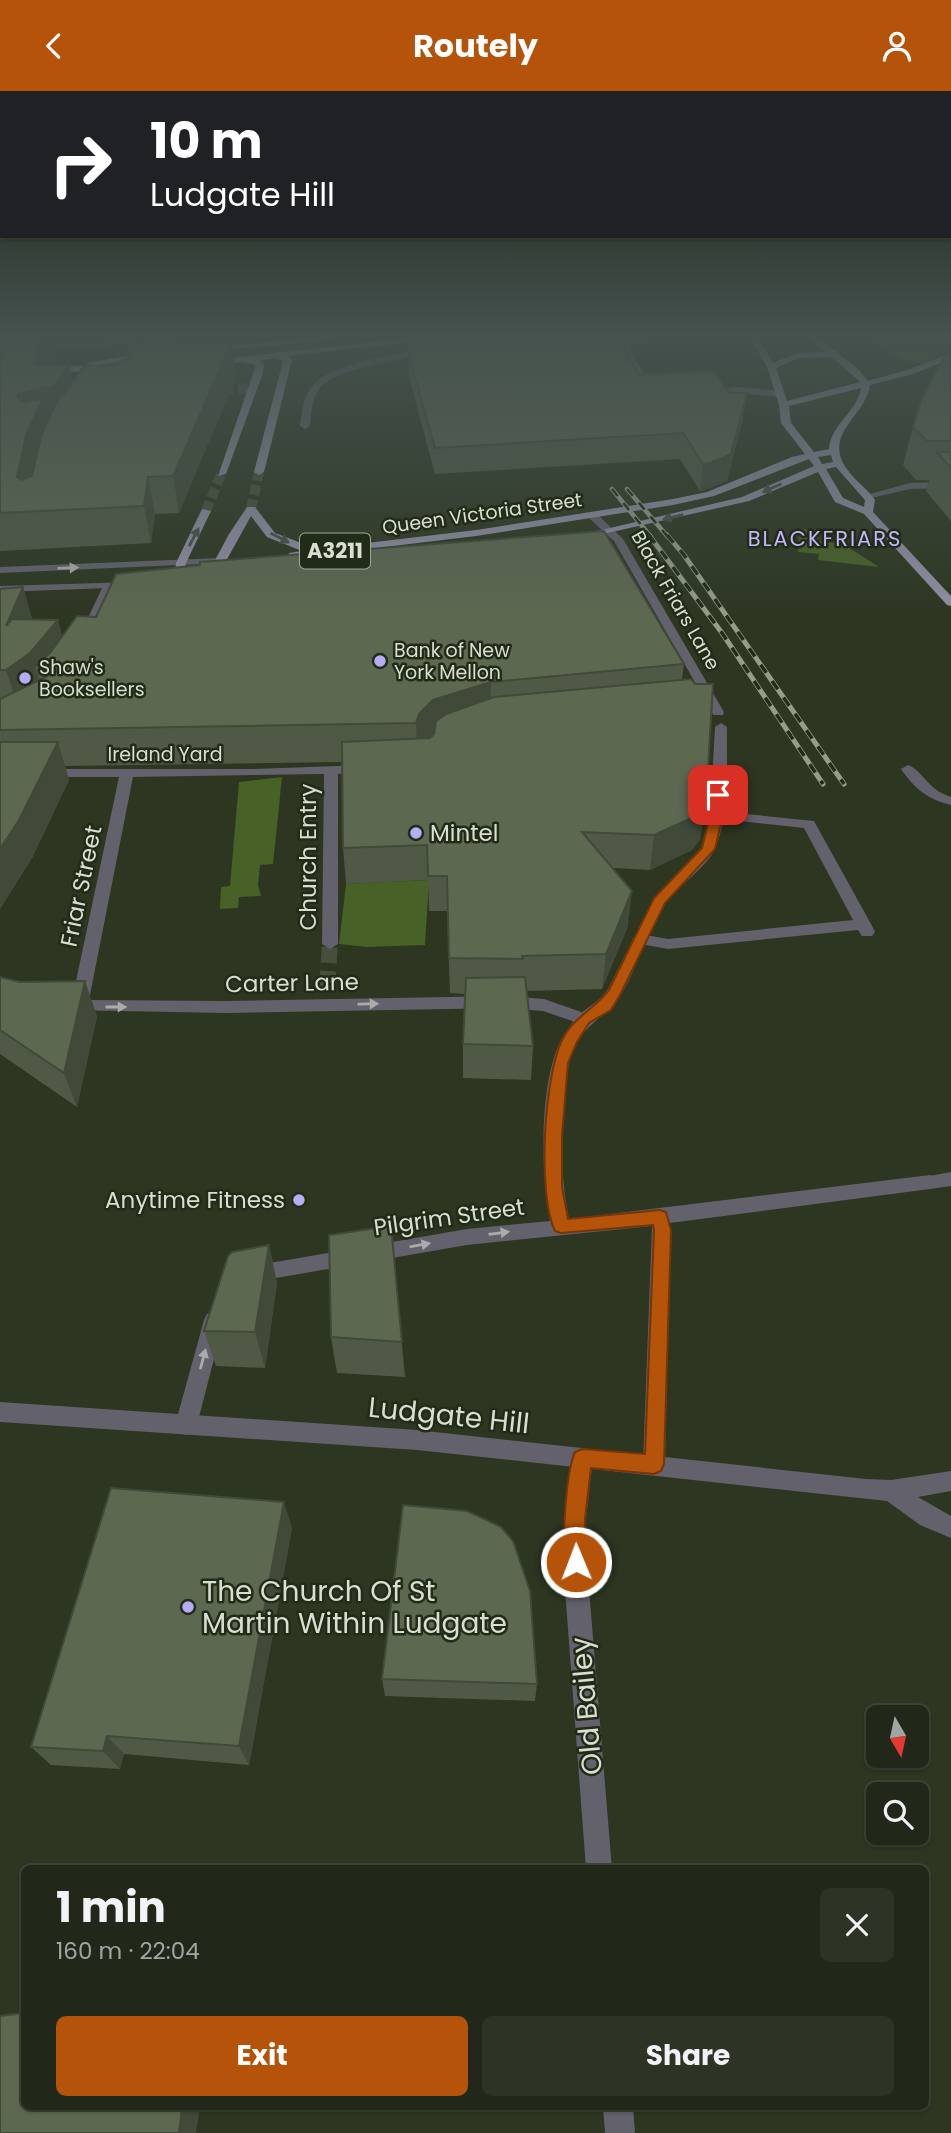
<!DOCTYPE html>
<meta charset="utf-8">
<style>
body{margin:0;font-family:Poppins,sans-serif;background:#2d3426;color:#f1f3f6;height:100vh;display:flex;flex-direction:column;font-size:26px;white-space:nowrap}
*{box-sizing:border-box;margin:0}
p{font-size:23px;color:#a2a6a2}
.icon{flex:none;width:38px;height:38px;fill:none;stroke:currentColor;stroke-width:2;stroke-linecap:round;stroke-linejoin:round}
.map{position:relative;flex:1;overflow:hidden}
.side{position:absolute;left:21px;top:1774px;width:908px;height:245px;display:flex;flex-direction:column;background:#212819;border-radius:10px;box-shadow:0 2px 5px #0004,0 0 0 2px #3e4438}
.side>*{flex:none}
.top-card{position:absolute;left:0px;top:0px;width:952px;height:147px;box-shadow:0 2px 5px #0004,0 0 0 2px #3e4438;background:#202124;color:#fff;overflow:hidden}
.needle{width:46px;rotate:171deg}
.controls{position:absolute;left:866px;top:1614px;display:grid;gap:14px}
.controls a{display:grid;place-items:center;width:63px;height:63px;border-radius:10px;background:#212819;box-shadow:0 2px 5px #0004,0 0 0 2px #3e4438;font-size:35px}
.pin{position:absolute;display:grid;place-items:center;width:60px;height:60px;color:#fff;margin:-30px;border-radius:14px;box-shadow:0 4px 10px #0006}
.me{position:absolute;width:77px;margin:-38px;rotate:359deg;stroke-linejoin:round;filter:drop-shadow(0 0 5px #0008)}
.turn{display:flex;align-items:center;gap:24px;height:147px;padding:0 35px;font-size:32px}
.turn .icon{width:91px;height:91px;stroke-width:2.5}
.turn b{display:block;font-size:49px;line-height:60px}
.round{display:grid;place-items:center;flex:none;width:74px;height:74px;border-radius:10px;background:#2d3426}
.head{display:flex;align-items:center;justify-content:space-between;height:119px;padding:0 35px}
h1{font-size:42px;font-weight:700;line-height:52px}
.cta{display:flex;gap:14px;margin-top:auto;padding:14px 35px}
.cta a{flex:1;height:80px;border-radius:10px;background:#b45309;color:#fff;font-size:28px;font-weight:700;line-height:80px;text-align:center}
.cta a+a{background:#2d3426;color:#f1f3f6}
header{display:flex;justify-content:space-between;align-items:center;height:91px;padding:0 35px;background:#b45309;color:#fff;font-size:32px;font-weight:700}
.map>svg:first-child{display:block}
.green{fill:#486127}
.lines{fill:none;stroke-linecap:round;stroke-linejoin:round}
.pedestrian-tunnel{stroke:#464f3b;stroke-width:16;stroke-dasharray:16 8;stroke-linecap:butt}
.minor-tunnel{stroke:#464f3b;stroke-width:10;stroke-dasharray:10 4.5;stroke-linecap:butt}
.primary-tunnel{stroke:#464f3b;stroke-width:10;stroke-dasharray:10 4.5;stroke-linecap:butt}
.pedestrian{fill:#62616c;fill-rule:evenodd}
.minor{fill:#62616c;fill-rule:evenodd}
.tertiary{fill:#62616c;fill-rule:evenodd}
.primary{fill:#918fa5;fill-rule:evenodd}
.rail-far1-casing{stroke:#959c8c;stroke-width:4.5}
.rail-casing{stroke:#959c8c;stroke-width:5}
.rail-far1{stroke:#222b17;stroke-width:2.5;stroke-dasharray:9;stroke-linecap:butt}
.rail{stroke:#222b17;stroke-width:3.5;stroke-dasharray:10;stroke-linecap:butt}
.wall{fill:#505946}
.shaded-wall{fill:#414939}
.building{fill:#5d6851;stroke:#414939;stroke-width:2}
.oneway{fill:#494e49}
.oneway2{fill:#a9aca9}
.route{fill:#b45309;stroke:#753606;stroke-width:2}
.poi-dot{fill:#b6acf8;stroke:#222b17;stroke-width:2.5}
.labels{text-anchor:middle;stroke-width:5;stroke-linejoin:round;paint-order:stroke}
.far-street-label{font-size:19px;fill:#d8ded1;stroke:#222b17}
.far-poi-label{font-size:19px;fill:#d8ded1;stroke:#222b17;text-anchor:start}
.far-quarter-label{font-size:21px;letter-spacing:2px;fill:#c0b7fe;stroke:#222b17}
.shield{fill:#222b17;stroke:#a1a899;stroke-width:2}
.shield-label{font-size:21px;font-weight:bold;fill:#d8ded1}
.poi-label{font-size:23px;fill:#d8ded1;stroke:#222b17;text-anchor:start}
.street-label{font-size:23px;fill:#d8ded1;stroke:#222b17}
.near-street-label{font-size:28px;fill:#d8ded1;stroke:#222b17}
.near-poi-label{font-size:28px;fill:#d8ded1;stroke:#222b17;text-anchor:start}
</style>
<header><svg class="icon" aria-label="back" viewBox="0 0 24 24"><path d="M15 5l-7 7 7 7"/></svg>Routely<svg class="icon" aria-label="person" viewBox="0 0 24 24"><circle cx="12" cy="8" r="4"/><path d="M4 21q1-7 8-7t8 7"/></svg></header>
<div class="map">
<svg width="951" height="2042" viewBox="0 0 951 2042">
<rect width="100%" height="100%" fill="#2c3621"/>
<path class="green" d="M853,243H951V257L923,273L907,269Z
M800,438L818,440V450L843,453L879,476L818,469L819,463L798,461Z
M282,686L273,773L260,774L258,794L261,805L239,806L238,817L220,818L221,796L230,795L239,691Z
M429,789L425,854L367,856L339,853L346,793Z"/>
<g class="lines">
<path class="pedestrian-tunnel" d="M327,896L330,853"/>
<path class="minor-tunnel" d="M209,298L254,297"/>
<path class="primary-tunnel" d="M251,418L259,381
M206,420L221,383"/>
<path class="pedestrian" d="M364,674L371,678L369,681L338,683V853L330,858L322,853L324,683L133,686L89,909L226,910L503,905L544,908L590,924L592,928L590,932L584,934L543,920L503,917L226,922L66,919L64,915L66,911L72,909L119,686H0V678H254Z
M717,720L814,730L871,833L875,841L872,845H862L858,839L668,858L635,852L632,848L640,843L668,848L853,829L804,737L712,727V721Z
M951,1081V1095L930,1098L924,1096L921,1091L924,1086Z"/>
<path class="minor" d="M651,248L648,252L628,254L655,302L651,305L647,302L620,254L609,252L622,249Z
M409,261L412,266C389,271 333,279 319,298C312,308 311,323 310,335L305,338L300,335C302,321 303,304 314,293C330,275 385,265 409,261Z
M739,296L780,300L784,303L780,306L739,302L703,304L699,301L703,298Z
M951,391V397L910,398L867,408L862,405L910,392Z
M588,422H596L623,448L724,621L723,624H713L712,621L614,450L588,426Z
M104,493L114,495L91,546L81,549L79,546Z
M721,632L727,636C726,674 731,722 715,757C707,777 678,794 665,813C647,840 638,875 621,904C609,923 590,930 578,950C556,989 559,1083 569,1128L930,1084L936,1086L939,1091L936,1096L930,1098L670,1132L665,1373L662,1380L654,1383L646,1380L643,1373L652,1135L467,1154L253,1191L246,1189L243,1183L246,1177L253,1175L467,1138L550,1130C541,1082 538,986 564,944C569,937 574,928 580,923C591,914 600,910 608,898L654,807L701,757L710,724L715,636Z
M908,674C923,680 928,699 951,706V714C927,708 915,698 901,678Z
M214,1220L221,1223L224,1229L197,1334L194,1341L186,1344L178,1341L175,1334L204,1229L207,1223Z
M582,1357L590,1360L593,1367L586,1428L589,1498L612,1778H586L565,1498L564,1428L571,1367L574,1360Z
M603,2016H633L635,2042H605Z"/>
<path class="tertiary" d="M162,247L225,255L221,258L162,251L0,260V254Z
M220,467L224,468V472L0,482V476Z
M132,491L136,492V496L0,501V495Z
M0,1311L417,1339L866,1388L891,1389L951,1380V1400L918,1406L951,1425V1447L920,1434L887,1410L417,1359L0,1331Z"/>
<path class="primary" d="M748,243H756L773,272L797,262L826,261L805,243H814L858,278L868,290L907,279L951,262V268L913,283L870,294C866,324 827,340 843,372C850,386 866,396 875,409L873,421L951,505V515L947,514L864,423L835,411L818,381L749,410L581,448L576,445L742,406L814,375L809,368L714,405L673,414L476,445L293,467L288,464L289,462L302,460L267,446L251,425L215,490L205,488L229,443L247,416H255L275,442L317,458L476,439L673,408L707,401L792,366L805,363L781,332L779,314L767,276ZM832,266L860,291L787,310L776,277L798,267ZM861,297C857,321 831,333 829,358L814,361L791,332L789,315ZM831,364L833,371L822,373L818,366ZM836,376L865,409L864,416L843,407L826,378Z
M331,245L334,249L209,260L205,257Z
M405,247L408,251L287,265L292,269L264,381L259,384L254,381L283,270L276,267L260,269L264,274L263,282L226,383L218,385L256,274L243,271L210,275L207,270Z
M150,261L153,266L91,275L87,272Z
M104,274L107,279L52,282L48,279L52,276Z
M202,418L211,420L186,472L184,487L191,490L185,493L174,492L176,472Z"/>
<defs>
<path id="rail-far1" d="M612,398L651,446
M627,398L668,446"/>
<path id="rail" d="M649,444L722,542L823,693
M667,444L684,464L844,693"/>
</defs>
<use href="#rail-far1" class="rail-far1-casing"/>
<use href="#rail" class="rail-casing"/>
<use href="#rail-far1" class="rail-far1"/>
<use href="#rail" class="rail"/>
</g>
<path class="wall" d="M0,243L55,267L53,274L73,290L118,274L129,267L127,258L236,286L179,422L155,423L151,452L0,460Z
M404,243H615L639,284L743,327L727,390L706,398L700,400L680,368L435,383L409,286L408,261L410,260L407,254L406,247Z
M951,262V430L926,400L929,389H916L903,374L913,336Z
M23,496L32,528L62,545L684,573L682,588L700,748L692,759L650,779L613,777L628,835L602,898L526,900L533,955L531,989L463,987V953L465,903L450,902L447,820H429L428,789L346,793L343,757L342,671L65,675L69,689L32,767L0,818V498Z
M0,886L97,925L77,1016L0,963Z
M391,1135L405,1286L337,1282L331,1246Z
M269,1154L277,1192L265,1277L216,1275L204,1240Z
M292,1437L249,1674L124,1663L120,1678L51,1674L31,1656Z
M382,1588L537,1593L535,1610L385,1605Z"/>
<path class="shaded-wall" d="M42,243H50L55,267L53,276L70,274L77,308L35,380L27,423L17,386L18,303L35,273L34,256L38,244Z
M231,253L236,286L179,422L173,385Z
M747,302L743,327L727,390L706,398L700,400L703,373Z
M148,386L155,423L151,452L144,415Z
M23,496L32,528L6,535Z
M58,529L67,561L35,575L41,595L17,612L6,579Z
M491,591L490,628L418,670L416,632L419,623L433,609Z
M58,651L69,689L32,767L0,818V758Z
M706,713L700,748L692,759L650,779L654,744Z
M632,800L628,835L602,898L606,863Z
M85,890L97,925L77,1016L64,982Z
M269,1154L277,1192L265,1277L255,1241Z
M284,1411L292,1437L249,1674L239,1655Z
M107,1645L124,1663L120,1678L103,1660Z
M182,2016H200L196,2042H179Z"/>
<path class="building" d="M0,243H42L38,244L42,250L41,254L34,256L38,262L35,273L70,274L54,295L18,303V307L25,311L43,307L26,344L17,386L21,389L32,385L41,345L60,304L64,303L84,275L118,274L121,269L129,267L127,258L131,253L152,250L231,253L173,385L148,386L144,415L0,422Z
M411,243H615L639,284L714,280L729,302H747L731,363L710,372L703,373L683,342L435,357L408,261L414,258L410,245Z
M951,262V350H927L913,336L921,310L944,266Z
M937,361H951V377Z
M604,440L684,573L491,591L433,609L419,623L416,632L0,639V608L68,575H35L50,562L77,525L96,526L116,483L200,474V471Z
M23,496L6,535L12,528L58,529L30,562L6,579H0V498Z
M691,588L695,593H713L706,713L698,724L654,744L582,741L632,800L606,863L522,865L523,868L449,867L447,785H428L427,754L343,757L342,651L430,647L434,643L436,630L446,623L494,606Z
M0,651H58L19,729L0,758Z
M0,886L20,891L85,890L64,982L0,939Z
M525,886L533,955L463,953L466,887Z
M391,1135L402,1251L331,1246L329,1144Z
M269,1154L255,1241L204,1240L228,1165L232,1161Z
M111,1397L284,1411L239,1655L107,1645L103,1660L31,1656Z
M403,1414L467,1420L501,1436L513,1450L530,1500L537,1593L382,1588Z
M24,1922V2016H182L179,2042H0V1925Z"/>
<defs><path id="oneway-solid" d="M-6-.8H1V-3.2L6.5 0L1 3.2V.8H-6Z" transform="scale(1.75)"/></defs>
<g class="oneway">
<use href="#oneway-solid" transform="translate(772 397) rotate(156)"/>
<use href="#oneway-solid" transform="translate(673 426) rotate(167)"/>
<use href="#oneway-solid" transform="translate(194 446) rotate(-62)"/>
<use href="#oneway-solid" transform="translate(280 447) rotate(27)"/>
</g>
<g class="oneway2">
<use href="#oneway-solid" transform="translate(68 477) rotate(-2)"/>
<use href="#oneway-solid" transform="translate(368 913) rotate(-1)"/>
<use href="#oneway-solid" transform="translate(116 916)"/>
<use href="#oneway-solid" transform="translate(499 1142) rotate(-7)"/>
<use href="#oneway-solid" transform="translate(420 1154) rotate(-10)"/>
<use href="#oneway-solid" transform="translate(203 1268) rotate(-75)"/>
</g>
<linearGradient id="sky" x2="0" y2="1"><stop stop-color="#181e12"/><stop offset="0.46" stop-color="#45524e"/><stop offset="1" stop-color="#45524e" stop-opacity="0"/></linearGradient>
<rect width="951" height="529" fill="url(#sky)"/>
<path class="route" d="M718,700L724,704L723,724L715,758L665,812L620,904L611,919L589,932L577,951L568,972L562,1045V1096L568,1128L660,1119L666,1121L671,1139L664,1373L661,1380L654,1383L591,1377L585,1428L586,1471L583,1478L576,1481L568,1478C560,1459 566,1381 575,1361L582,1358L645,1363L654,1139L653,1134L561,1142L555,1140C537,1103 544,986 562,949C573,926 595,918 609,899L654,807L702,757L710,724L712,704Z"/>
<g class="poi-dot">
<circle cx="380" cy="570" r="7"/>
<circle cx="25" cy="587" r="7"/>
<circle cx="416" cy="742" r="7"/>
<circle cx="299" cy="1109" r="7"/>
<circle cx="188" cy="1516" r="7"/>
</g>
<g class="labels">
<g class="far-street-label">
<text transform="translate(482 422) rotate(-8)" y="7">Queen Victoria Street</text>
<text transform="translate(676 509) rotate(60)" y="7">Black Friars Lane</text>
<text x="165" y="670">Ireland Yard</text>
</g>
<g class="far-poi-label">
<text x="394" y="566">Bank of New<tspan x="394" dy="22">York Mellon</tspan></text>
<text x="39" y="583">Shaw's<tspan x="39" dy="22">Booksellers</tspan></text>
</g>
<g class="far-quarter-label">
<text x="825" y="455">BLACKFRIARS</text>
</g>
<rect class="shield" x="300" y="442.5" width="70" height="35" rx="5"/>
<g class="shield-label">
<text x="335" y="467">A3211</text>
</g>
<g class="poi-label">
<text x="430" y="750">Mintel</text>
<text x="285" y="1117" text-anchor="end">Anytime Fitness</text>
</g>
<g class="street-label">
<text transform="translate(308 766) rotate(-90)" y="8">Church Entry</text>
<text transform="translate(81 795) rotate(-78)" y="8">Friar Street</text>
<text transform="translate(292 892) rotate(-1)" y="8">Carter Lane</text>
<text transform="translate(449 1126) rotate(-8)" y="8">Pilgrim Street</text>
</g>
<g class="near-street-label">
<text transform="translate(449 1324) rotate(6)" y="10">Ludgate Hill</text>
<text transform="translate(586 1615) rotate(-95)" y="10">Old Bailey</text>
</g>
<g class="near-poi-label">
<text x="202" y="1510">The Church Of St<tspan x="202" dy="32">Martin Within Ludgate</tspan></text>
</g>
</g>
</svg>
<div class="controls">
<a><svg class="needle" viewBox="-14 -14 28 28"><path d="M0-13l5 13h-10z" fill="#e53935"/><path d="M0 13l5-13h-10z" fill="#a2a6a2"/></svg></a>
<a><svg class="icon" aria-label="search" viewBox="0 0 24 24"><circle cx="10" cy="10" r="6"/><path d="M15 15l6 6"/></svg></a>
</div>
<div class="pin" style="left:718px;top:704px;background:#d93025"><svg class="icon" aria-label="arrive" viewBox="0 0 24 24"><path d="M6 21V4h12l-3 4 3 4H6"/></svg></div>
<svg class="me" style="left:576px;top:1471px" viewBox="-20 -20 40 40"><circle r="17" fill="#b45309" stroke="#fff" stroke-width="3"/><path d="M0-11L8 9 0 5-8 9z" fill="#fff"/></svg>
<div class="top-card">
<div class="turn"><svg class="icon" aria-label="right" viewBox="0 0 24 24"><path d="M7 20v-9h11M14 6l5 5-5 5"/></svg><div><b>10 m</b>Ludgate Hill</div></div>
</div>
<section class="side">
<div class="head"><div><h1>1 min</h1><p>160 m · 22:04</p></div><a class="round"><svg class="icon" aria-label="close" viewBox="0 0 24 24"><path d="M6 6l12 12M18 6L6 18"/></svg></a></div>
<div class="cta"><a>Exit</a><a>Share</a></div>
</section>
</div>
